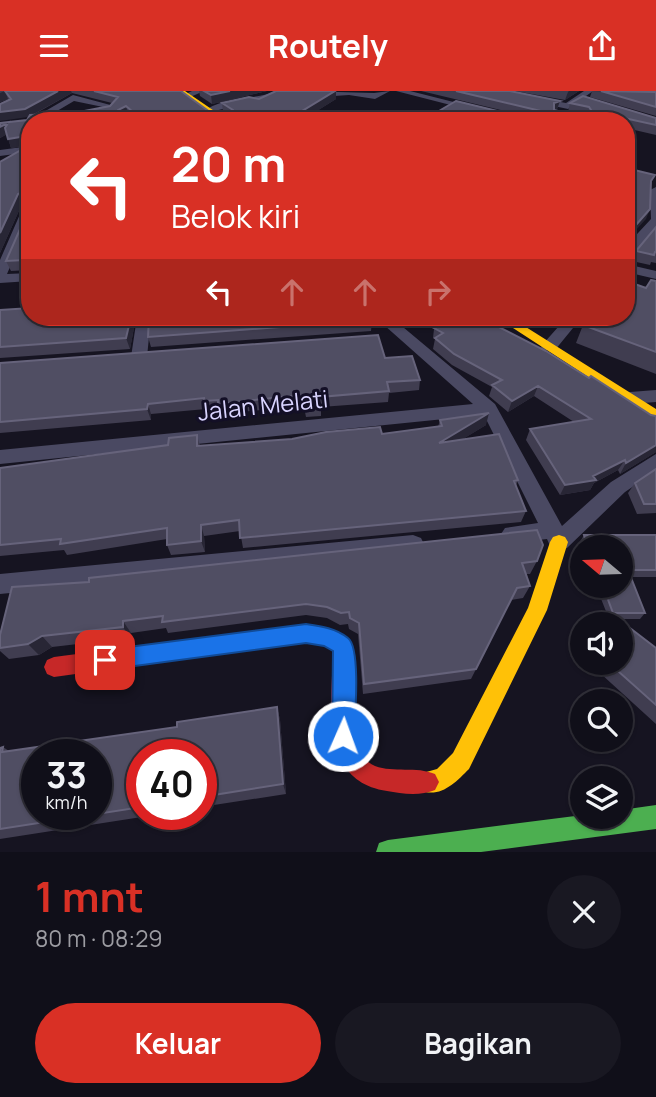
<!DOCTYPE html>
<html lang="id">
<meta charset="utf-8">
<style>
body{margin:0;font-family:Manrope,sans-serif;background:#191822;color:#f1f3f6;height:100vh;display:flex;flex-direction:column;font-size:26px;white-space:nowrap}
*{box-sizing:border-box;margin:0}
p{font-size:23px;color:#9c9ca2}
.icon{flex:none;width:38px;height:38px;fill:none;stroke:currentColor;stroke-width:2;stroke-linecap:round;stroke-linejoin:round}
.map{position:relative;height:761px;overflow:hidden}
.panel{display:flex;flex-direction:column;background:#100f19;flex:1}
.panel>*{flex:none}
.guide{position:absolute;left:21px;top:21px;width:614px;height:214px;border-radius:28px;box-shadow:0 2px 5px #0004,0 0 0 2px #302f38;background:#d93025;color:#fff;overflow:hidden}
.needle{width:46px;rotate:289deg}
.fabs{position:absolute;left:570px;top:444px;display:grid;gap:14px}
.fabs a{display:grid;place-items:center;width:63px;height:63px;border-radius:50%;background:#100f19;box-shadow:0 2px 5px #0004,0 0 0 2px #302f38;font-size:35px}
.speed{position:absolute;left:21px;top:648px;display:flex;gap:14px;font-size:35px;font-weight:700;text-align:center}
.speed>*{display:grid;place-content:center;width:91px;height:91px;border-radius:50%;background:#100f19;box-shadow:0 2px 5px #0004,0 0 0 2px #302f38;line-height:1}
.speed small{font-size:18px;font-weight:400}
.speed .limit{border:10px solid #d22;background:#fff;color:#111}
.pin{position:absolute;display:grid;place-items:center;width:60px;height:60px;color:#fff;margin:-30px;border-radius:14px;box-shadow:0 4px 10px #0006}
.me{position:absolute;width:77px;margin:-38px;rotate:2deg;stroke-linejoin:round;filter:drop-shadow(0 0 5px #0008)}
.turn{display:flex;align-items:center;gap:24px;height:147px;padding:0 35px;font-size:32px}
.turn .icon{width:91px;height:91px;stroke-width:2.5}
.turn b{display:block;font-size:49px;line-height:60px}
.lanes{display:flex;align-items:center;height:66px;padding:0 35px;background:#0003;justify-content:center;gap:35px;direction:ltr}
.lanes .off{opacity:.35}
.round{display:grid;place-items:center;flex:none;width:74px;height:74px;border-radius:37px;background:#191822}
.overview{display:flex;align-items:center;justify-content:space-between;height:119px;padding:0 35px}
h1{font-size:42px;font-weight:700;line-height:52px;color:#d93025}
.button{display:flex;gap:14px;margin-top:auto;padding:14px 35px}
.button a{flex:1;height:80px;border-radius:42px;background:#d93025;color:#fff;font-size:28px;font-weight:700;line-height:80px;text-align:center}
.button a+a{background:#191822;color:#f1f3f6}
header{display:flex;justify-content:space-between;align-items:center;height:91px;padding:0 35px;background:#d93025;color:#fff;font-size:32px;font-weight:700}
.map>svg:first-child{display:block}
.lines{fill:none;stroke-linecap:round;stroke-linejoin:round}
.street{fill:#4a4962;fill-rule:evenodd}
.fast{fill:#4caf50;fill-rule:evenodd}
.slow{fill:#ffc107;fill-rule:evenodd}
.jam{fill:#c62828;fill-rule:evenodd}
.wall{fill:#403d50;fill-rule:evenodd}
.shaded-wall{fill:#282635}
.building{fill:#504e63;stroke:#66637b;stroke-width:2;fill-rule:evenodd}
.route{fill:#1a73e8;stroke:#114b97;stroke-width:2}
.labels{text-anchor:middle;stroke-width:6;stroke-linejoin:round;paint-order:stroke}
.street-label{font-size:24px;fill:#d9d4ff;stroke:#130f26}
</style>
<header><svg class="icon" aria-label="menu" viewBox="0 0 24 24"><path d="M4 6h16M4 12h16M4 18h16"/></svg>Routely<svg class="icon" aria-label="share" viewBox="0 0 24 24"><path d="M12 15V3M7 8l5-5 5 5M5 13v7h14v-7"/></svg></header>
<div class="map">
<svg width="656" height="761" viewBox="0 0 656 761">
<rect width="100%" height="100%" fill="#161421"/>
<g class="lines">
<path class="street" d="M192,0H204L188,7L184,4Z
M278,0H289L259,14L250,11L211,21L207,18C228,5 255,9 278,0Z
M302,0L374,2L390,0L375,8L349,4L319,6Z
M396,0H410L529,30H513Z
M483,0H501L566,12L584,0H593L568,18Z
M73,4L118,16L95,24L91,21L92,19L103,16L74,10L40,30H28Z
M30,55V61L0,65V59Z
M656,96V137L631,167L626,168V155L651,128L650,99Z
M30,111V129L7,183L30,182V190L0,192V169L24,114Z
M626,173L656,180V188L626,181Z
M137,226H151L147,266L139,271L131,266Z
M375,226H391L495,313L562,435L611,391L656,363V380L625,401L567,457L559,460L551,457L547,448L512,452L505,449L501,443L505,437L538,432L484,324L0,373V359L473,313Z
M567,226H582L555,259H543L541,256L543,253Z
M656,299V311L630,313L621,307L630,301Z
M413,444L421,447L424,453L421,459L413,462L0,503V483Z"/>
<path class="fast" d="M656,714V738L481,761H376L379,752L388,749L583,724V726H621V719Z"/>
<path class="slow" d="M177,0H185L229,30H220Z
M496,226H510L656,318V330Z
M559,444L565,446L568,451L547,519L469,678C455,692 440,708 419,699L415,691L419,683L437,678L453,662L528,517L550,451L553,446Z"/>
<path class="jam" d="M306,533C322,536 346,538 353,555C353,583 344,663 375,675C394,682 416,675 435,683L439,691L435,699C421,705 402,703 387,700C318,690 332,612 333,560L324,555L306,551L54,586L47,583L44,576L47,569L54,566Z"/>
</g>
<path class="wall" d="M0,0H181L214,24L227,23L223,21L222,12L336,0V8L307,26L311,28V30H30V179L11,180L6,170L28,120V110L22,113L0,162V71L30,54L11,57L7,43L0,47V32L27,29L28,26L8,8L0,11ZM72,2L112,12L110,15L74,22L33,24Z
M199,0H267L212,13L200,5Z
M421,0H510L560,10L557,18L555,19L575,24L581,23L568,21L570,12L656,27V44L626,37V30H544L525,25L524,30H422L521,24Z
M515,0H579L565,9Z
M592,0L656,1V25L590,6Z
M656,136V172L651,171L650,174L632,170L636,160Z
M656,190V283L576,252L583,234L646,197Z
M0,219L30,226H136L130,258L0,267Z
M412,226H479L651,324L656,325V361L620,383L618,379L594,392L590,399L560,404L526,349L530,338L574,331L534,305L508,321L489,305L492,296L452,274L433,258L435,248L433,247L434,238Z
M372,229L371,240L151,256L148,246Z
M385,267L420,289L419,299L389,302L388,311L321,316V325L306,326L304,316H291L220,323V320L207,321L206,318L151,323V329L0,342V272Z
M440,329L486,334L461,349L518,389L516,395L526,420L521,431L243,457L240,440L204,445L205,461L171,464L167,454V448L67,464L64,459L0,465V377L168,354L197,344L200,355L382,343L438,336Z
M656,378V422L637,423L628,402L635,392Z
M584,444H656V486H631L645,522L640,528H618L656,557V633L589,572H621L609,528L596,495H621V457H583V459L580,451Z
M537,470L530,483H526L530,495L523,507L511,509L471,588L363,603L358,543L349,538L348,533L340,534L327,527L306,524L168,542L166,537L131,542L130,547L52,556L39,564L9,568L0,560V544L12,496Z
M277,616L280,629L286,703L201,716V663H142V723H161L0,748V657L3,656L9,660L177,636Z"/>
<path class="shaded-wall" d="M5,0L8,8L0,11V2Z
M58,0H71L72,2L28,26L0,30V21Z
M230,0H267L212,13L211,4Z
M336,0V8L301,30L299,22Z
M569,0H579L565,9L568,1Z
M560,10L557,18L552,20L554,12Z
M126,15L128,23L121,28L118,23V19Z
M140,23L142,30H126Z
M606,23L603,30H594Z
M8,32L12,41L0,47V36Z
M26,45L29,54L11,57L8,48Z
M27,99L30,109L22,113L0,162V142L18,103Z
M650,118L646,128L626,150L628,143Z
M131,226H136L130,258L126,247Z
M538,295L534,305L508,321L512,310Z
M148,313L151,323V329L147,318Z
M489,322L486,334L437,364L439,352Z
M656,354V361L620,383L626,372Z
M625,369L618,379L594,392L590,399L560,404L565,394L593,385Z
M201,434L204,445L205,461L201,450Z
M123,530L131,542L130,547L123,536Z
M42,545L52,556L39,564L28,553Z
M277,616L280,629L286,703L283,693Z"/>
<path class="building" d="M5,0H58L25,18L0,21V13L11,8Z
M94,0H181L214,24L233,23V19L222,12L249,6L259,8L276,0H335L299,22L311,28L306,30H153L140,23L126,30H30V48L26,45L8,48L5,37L8,32L0,36V32L27,29L30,24L74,22L110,15L118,6ZM126,15L133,21L130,24L118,23V19Z
M204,0H230L211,4Z
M456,0H510L560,10L554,12V19L575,24L593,22L589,16L570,12L583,5L656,27V34L606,23L594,30H583Z
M601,0L656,1V16Z
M456,10L514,24H526L518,30H422Z
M30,54V76L25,78L26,81L30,80V175H28L25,169L6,170L28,120L27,99L18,103L0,142V71Z
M626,77L655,84L651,90L650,118L628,143V158L626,157Z
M656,136V161H655L654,164L636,160Z
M651,189L656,190V261L583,234L590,226H626V190L646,197Z
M30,217V226H131L126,247L0,256V219Z
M149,226H371L372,229L148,246Z
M432,226H479L546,260L589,287L591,285L651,324L656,325V354L626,372L625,369L593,385L596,389L565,394L530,338L591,328L538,295L512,310L492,294L502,289L454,263L435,247L443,242L434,237L443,232Z
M378,244L385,267L412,265L420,289L387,291L389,300L320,306L321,314L305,315L304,306L290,305L218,313V309L204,310V307L148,313L147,318L0,331V272Z
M489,322L439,352L499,343L518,389L514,390L526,420L240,447L239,429L201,434V450L167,454V437L60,453L61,448L0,454V377L168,354L169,347L197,344V355L292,348L326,341L380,336L382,343L442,335L440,329Z
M656,378V413H644L635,392Z
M537,439L543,454L537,470L522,472L530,495L517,497L476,578L364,593L359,532L350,527L349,521L341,522L327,516L306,513L162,531L163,525L123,530V536L42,545L28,553L0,557V544L12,496L89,491V487Z
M584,444H656V479H628L645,522H613L603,495H621V457H588Z
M613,524L656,557V614L609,572H621V534H604Z
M277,616L283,693L201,706V663H142V716L0,738V657L3,656L2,661L177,636V631ZM37,663H96V723H37Z"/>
<path class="route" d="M306,533C320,535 336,537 348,547C361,557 355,626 354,645L351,653L343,656L335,653L332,645L333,560L324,555L306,552L105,579L97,577L94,569L97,562L105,559Z"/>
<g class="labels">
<g class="street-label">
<text transform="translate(263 315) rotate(-6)" y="8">Jalan Melati</text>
</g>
</g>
</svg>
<div class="fabs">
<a><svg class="needle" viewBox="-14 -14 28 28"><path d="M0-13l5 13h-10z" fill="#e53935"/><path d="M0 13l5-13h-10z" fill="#9c9ca2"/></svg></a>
<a><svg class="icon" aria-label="sound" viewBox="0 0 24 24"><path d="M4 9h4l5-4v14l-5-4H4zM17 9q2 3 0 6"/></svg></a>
<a><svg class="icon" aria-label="search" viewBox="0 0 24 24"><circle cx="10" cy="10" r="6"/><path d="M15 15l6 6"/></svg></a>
<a><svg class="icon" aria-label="layers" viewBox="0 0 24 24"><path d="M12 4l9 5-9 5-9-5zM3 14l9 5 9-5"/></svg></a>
</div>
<div class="speed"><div>33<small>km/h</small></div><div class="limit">40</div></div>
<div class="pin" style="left:105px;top:569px;background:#d93025"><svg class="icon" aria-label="arrive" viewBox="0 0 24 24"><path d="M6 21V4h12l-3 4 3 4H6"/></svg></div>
<svg class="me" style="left:343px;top:645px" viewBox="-20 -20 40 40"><circle r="17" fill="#1a73e8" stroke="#fff" stroke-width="3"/><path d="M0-11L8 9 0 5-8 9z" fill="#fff"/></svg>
<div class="guide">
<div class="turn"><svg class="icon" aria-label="left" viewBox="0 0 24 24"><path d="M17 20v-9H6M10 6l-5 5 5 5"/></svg><div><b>20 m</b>Belok kiri</div></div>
<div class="lanes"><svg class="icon" aria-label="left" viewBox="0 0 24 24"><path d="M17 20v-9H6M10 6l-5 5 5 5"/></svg><svg class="icon off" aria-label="ahead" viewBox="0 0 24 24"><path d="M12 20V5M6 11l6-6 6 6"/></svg><svg class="icon off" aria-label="ahead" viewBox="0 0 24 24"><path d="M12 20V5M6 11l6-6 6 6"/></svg><svg class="icon off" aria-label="right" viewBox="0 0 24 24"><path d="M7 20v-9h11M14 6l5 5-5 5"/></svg></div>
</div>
</div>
<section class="panel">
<div class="overview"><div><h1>1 mnt</h1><p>80 m · 08:29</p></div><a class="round"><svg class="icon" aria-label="close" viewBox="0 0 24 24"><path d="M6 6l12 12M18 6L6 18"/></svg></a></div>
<div class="button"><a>Keluar</a><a>Bagikan</a></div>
</section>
